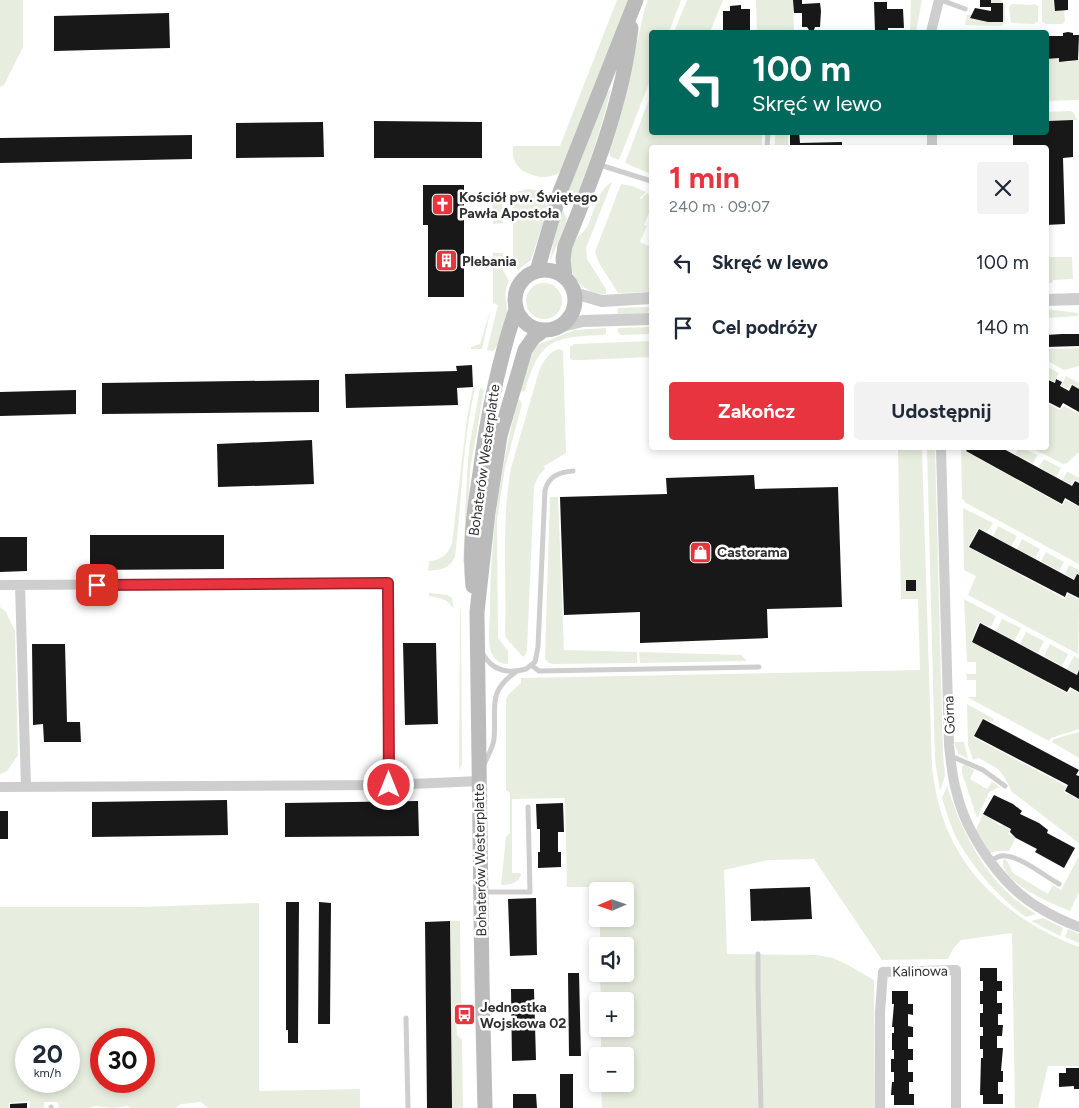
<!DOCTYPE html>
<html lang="pl">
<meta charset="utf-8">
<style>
body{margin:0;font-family:Figtree,sans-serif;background:#f2f2f3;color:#1f2937;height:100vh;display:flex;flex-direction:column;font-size:19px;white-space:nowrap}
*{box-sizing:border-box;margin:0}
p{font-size:16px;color:#747a83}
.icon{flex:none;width:28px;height:28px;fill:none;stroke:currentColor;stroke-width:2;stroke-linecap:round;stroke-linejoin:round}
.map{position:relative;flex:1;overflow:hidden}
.side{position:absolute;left:649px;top:145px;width:400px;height:305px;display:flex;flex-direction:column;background:#fff;border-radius:5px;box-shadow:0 2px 8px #0003}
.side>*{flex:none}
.hud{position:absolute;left:649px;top:30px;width:400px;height:105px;border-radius:5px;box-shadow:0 2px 8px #0003;background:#00695c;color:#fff;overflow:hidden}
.needle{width:32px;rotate:268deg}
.controls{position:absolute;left:589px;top:882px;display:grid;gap:10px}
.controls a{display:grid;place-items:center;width:45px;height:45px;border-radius:5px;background:#fff;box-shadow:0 2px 8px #0003;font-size:25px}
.speed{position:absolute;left:15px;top:1028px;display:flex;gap:10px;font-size:25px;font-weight:700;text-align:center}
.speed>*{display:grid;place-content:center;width:65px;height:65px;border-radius:50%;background:#fff;box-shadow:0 2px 8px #0003;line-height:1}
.speed small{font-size:12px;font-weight:400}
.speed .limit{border:8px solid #d22;background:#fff;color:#111}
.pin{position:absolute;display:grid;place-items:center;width:42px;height:42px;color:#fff;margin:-21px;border-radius:10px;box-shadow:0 2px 8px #0006}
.me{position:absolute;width:55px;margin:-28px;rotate:0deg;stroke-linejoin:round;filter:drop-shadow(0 0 4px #0008)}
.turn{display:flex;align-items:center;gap:18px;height:105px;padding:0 20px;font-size:22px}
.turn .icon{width:65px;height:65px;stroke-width:2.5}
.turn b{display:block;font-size:35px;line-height:42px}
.round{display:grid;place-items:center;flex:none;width:52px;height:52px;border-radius:5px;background:#f2f2f3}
.headline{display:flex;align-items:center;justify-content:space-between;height:85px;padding:0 20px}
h1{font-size:30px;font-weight:700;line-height:38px;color:#e7343f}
.button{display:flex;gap:10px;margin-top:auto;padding:10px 20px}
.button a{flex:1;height:58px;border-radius:5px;background:#e7343f;color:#fff;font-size:20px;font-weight:700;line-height:58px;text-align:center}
.button a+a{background:#f2f2f3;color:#1f2937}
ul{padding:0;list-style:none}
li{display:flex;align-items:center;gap:15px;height:65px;padding:0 20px}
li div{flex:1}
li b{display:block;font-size:19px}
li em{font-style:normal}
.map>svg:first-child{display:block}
.green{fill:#e7eedf;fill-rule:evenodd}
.building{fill:#181818}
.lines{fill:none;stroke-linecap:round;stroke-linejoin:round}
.service{stroke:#cecece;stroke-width:5}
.minor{stroke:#cecece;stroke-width:10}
.tertiary{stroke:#cecece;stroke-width:12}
.secondary{stroke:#bbb;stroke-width:15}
.route-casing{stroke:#962229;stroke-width:12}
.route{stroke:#e7343f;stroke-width:9}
.labels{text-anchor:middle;stroke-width:5;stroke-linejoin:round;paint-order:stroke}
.poi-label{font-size:14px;font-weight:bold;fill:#313131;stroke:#fff;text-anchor:start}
.street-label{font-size:14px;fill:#313131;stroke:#fff}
</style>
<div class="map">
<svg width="1079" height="1108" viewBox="0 0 1079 1108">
<rect width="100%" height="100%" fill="#fff"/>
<path class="green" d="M0,0H23V47L4,85L0,87Z
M617,0H630L563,169C551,183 523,177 515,162C512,157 513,151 513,146H560Z
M648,0H681L669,32H651V78L619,160L611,157L609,152L624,102L644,11Z
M687,0H723L710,32H674Z
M756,0H793L794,32H757Z
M911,0H922L916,32H910Z
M991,0H1001L1005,5V21L1002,26L965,25L967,15H971L970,18L988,22H1003V3H991Z
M1042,0H1053L1055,11L1064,10L1065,21L1063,24H1046L1042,22Z
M1012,4L1030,5L1034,4L1038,6V21L1034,24L1011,23L1009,7Z
M1059,58V62H1070L1071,60L1079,58V100L1046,101V59Z
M611,89C602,126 590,162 576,198L573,199H570L567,192L605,95Z
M651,94V132L762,133V147L651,148V174L625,163Z
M1069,111L1073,112L1077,120H1046V112Z
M775,133H788V147H775Z
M612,182L586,248L587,259L606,289V294C578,294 562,268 574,243C577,236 585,232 588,225C595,210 597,191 612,182Z
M621,184L632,186L646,192L640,198L641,199L647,193L651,198V214L649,213L644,225L647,226L640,242L651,247V292L618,293L599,263L595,252Z
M527,189C536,190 546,190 551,199L531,260L518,270L513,262V203L517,192Z
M492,193H502L503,223L493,224Z
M562,208L567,219L565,226L550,261L553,244Z
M493,253H503V270L509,281C502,293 508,304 507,317C506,326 500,344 493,351L487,350L498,305L493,303Z
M1046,257H1072L1073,279L1053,280L1052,283H1046Z
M526 301a18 18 0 1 1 36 0a18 18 0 1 1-36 0Z
M649,307L651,309L647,313L618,314V308Z
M491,308L482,349H471V347L480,344Z
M1046,309L1078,313V316L1046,318Z
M651,327V334L621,335L618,332V328Z
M606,328V333L604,335C552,337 540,339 525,391L520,392L530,355L539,344L575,330Z
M651,341V357L580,360H572L570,358V347L574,344Z
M1079,348V366L1064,370L1046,360V349Z
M559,349L563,351L566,453L544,466L545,469L539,475L534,486L527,650L526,654L523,657L506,638L505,634C507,577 501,524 511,468L539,371C543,361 549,352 559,349Z
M1046,366L1059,373L1054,382L1046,377Z
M1066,376L1079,383V388L1071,384L1068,389L1061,385Z
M473,387L475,388C462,444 462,500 455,557C449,569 441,570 428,571L429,561C441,560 448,555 452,543L467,418Z
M480,388L484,390L470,470L466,553L465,561L463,564L467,475L469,448Z
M518,399L521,401L522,404L505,468L497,520L498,638L508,651V664C500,664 494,660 491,652C487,640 490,623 490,610C490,539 500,468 518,399Z
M1046,403L1060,410L1064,406L1079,414V452L1067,463L1063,464L1032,448H1046Z
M927,448H935L943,754L945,776L940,791L935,760Z
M961,448H966L965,451L1062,505L1066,500L1079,507V564L966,503L962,498Z
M1019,448H1023L1037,455L1033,464L1015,454Z
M898,450H922L932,768C935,789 939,811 948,831C971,886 1024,927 1079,947V1066H1048L1038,1108H1015L1012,933L961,940L953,949L948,959L882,960L814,859L769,860L724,870L727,954L817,955L833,958L848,965L874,980L875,1108H602L601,1084H625V1056H601V1029H625V1001H601L600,974H625V946H600V919H625V891H600L599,887H567L565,798L512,799V873H520L521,875C517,884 510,885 501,885L506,837L510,833V793L506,790V700L508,695L521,683V678L920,670L918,599H901Z
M1044,459L1061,468L1056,477L1039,467Z
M1067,472H1068L1079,478V482L1074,480L1071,485L1062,480Z
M550,497H558L564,650L637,652V663L553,664L549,663L545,659Z
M963,508L993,523L987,532L978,528L968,547L1065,599L1068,594L1079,600L1078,654L968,595L976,576L964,570Z
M998,526L1017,536L1011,546L993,536Z
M1022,539L1040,549L1035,558L1017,549Z
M1046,552L1064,562L1059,571L1041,561Z
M1069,565L1079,570V575L1077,574L1074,579L1065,574Z
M429,593L447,595L452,598L454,609C448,599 440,598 429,596Z
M964,599L996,616L991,627L979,622L971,642L1068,694L1071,689L1079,693V729L1051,738L1049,741L967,697H976V680H967L966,674H976V662H967Z
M460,604L461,616L462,764L459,770Z
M0,607L6,612L15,631L18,755L7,771L0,774Z
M1002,619L1021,628L1014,641L996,631Z
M1026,632L1044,641L1038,653L1020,644Z
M1050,644L1068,654L1062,666L1044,656Z
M639,652L741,655L747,661L640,663Z
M1074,656L1079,659V669L1076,674L1067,669Z
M967,704L994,719L992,722L983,718L973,737L1066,786L1064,792L1079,800V843L1012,792L1005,778L998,769L979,758L973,760L968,745Z
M1079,732V758L1052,742L1054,739Z
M954,742H964L968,759L958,753Z
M965,765L974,770L970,779L987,789L992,782L1000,787L989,792L977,818L962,773V766Z
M947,786C963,836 989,887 1036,914L1026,917C999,898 970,865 955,835C950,823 946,811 942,798Z
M985,815L1001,826L1003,825L1010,829L1008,834L1016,837L1009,851H997L990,853L976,830L982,816Z
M1079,856V892L1070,911C1053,904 1000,883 1003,860L1006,859L1013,873L1048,894L1053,885L1061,890Z
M259,903V1091L360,1089V1108H208L201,1102L181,1104L175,1108H132L127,1106L113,1108L93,1106L91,1108H59L58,1102H44V1108H30V1101L9,1103V1108H0V907H141ZM26,1039H69V1081H26ZM101,1039H144V1081H101Z
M1043,918L1063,928L1060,936L1031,921Z
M450,921H460L461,1006L456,1010L457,1035L462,1040L463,1108H452Z
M1068,929L1079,934V943L1065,937Z"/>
<path class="building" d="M793,0H802V4L820,3L821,11L820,27H815L814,30H809L807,27H802V13H794Z
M980,0H991V3H1003V22H988L970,18L975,8L991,11V7H980Z
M1054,0H1068V10L1055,11Z
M874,2H887V9H903L904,28H888V32H875Z
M741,5V9H750V30H739V32L723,31V11H730V6Z
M169,13L170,48L54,51V16Z
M1068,32L1073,33V35H1079L1078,60L1059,62V58L1046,59V36H1063V33Z
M1073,120V157L1063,158L1065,224L1046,225V148H1013V132H1046V121Z
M374,121L482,122V158H374Z
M323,122L324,157L236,158V123Z
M790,132H799L800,143L842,142V148H790Z
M192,135V159L0,163V138Z
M423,185H464V297H428V225H423Z
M1062,334H1079V346L1046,347V335Z
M472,365L473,387L457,388L458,405L346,408L345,374L457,371L456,366Z
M1046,379L1055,383L1056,379L1062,382L1060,386L1069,391L1072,385L1079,389V412L1063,403L1060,408L1046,401Z
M319,380V412L102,414V383Z
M76,390V414L0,416V392Z
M312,440L314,484L218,487L217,444Z
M968,448H1002L1072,486L1075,481L1079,483V506L1065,498L1062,504L966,451Z
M754,475L755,489L838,487L842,607L767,609L768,638L640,643V612L564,615L560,497L667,494L666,478Z
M979,529L1074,580L1077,574L1079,575V598L1067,592L1065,597L969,547Z
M90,535H224V569L90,570Z
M0,537H27V571L0,572Z
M906,580H916V591H906Z
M980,623L1077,675L1079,670V692L1070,687L1067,692L972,642Z
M403,643H436L438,724L405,725Z
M32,644H65L67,722H80L81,742H44L43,724L33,725Z
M983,719L1079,770L1076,775L1079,776V799L1065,791L1068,785L974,736Z
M994,795L1013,804L1022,811L1020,814L1039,823L1048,830L1047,833L1075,848L1064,868L1035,852L1037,849L1016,838L1010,832L1011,829L983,814Z
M227,800L228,835L92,837V802Z
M418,801L419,836L285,837V803Z
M563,803L564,832H558V852H561V867L538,868V852H540V829H537L536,804Z
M0,811H8V839H0Z
M810,887L812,919L751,921L750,889Z
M536,898L537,955L510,956L508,899Z
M286,902H299L298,1043H288V1030H286Z
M319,902L331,903L330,1024H318Z
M450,921L452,1108H427L425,922Z
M980,968H997V981H1002V991H997V1003H1002V1014H998V1025H1003L1002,1036H997V1048H1003L1001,1071H1003V1082H998V1094H1003V1104H983V1095H980L981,1058H983V1049H980V1036H983V1027H980V1013H983V1004H980V991H983V981H980Z
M568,973H579L581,1056H569Z
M511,989H534L536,1060L512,1061Z
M892,991H908V1004H913V1015L908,1014V1026L913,1027V1037H908V1049H913V1060H908V1072H913V1082H909V1094H914V1105H894V1095H891L892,1082H894V1072H891V1059H894V1050H892V1033H894V1027H892L894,1004H892Z
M1066,1068H1079V1089H1074V1086L1059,1087V1073H1066Z
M560,1074H573V1108H560Z
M513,1094H536L537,1108H513Z
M27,1103V1108H10V1104Z"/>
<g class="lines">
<path class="service" d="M941,0L965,9
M767,148L768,132
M600,165L651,181
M483,654C492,671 509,674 526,669L535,662L538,647L545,490C549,476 559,472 573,471
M531,665L539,671L759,667
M951,756L983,770L1005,786
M484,765C487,757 493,748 494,739C497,709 486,692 516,672
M991,861C995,858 1000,855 1006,856C1021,857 1045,876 1059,884
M484,892H530L528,807
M758,954V987L761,1108
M406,1018L408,1108
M51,1108V1107"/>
<path class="minor" d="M931,32L939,0
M932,132V148
M941,448L949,745C951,762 952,778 957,794C967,835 1002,886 1038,907C1051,915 1065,922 1079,927
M0,585L388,583L389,785
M20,585L26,787
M0,787L389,785L480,781
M880,1108V1012L883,972L956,970V1108"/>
<path class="tertiary" d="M574,293L602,301L651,298
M1046,300L1079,299
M558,327L583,321L651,319"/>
<path class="secondary" d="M515 300a30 30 0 1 1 60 0a30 30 0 1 1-60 0Z
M537,271L560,192L636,0
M565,278L563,259L565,246C593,178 623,101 631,28
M473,586C469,548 474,510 480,473C487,417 498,363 516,309
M485,1108L482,980L477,612L488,513L500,436L525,350L534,337L544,330"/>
</g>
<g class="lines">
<defs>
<path id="route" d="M97,585L388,583L389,785"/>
</defs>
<use href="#route" class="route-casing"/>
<use href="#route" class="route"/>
</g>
<defs>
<symbol id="church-square" viewBox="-11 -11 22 22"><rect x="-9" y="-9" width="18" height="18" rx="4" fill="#e7343f" stroke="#fff"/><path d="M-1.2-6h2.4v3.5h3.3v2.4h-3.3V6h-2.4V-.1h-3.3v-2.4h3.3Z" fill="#fff"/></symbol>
<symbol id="building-square" viewBox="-11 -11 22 22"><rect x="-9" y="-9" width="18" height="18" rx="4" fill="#e7343f" stroke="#fff"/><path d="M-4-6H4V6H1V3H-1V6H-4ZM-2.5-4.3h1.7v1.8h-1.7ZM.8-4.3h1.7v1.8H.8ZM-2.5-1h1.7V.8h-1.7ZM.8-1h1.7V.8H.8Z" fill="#fff"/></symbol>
<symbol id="shop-square" viewBox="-11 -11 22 22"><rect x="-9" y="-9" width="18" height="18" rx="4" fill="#e7343f" stroke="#fff"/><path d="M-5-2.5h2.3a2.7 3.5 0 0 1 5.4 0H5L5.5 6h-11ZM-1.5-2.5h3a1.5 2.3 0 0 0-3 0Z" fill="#fff"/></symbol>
<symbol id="bus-square" viewBox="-11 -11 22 22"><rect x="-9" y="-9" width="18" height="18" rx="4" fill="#e7343f" stroke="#fff"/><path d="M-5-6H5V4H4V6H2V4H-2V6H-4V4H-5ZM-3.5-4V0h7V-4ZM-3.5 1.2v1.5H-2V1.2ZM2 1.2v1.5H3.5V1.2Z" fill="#fff"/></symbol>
</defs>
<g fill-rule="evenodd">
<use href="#church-square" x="430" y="192" width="25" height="25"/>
<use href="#building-square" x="434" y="248" width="25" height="25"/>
<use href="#shop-square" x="688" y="540" width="25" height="25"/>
<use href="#bus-square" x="452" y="1002" width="25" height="25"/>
</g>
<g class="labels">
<g class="poi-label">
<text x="459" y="202">Kościół pw. Świętego<tspan x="459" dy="16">Pawła Apostoła</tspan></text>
<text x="462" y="266">Plebania</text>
<text x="717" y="557">Castorama</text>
<text x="480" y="1012">Jednostka<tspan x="480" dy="16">Wojskowa 02</tspan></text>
</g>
<g class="street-label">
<text transform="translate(484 460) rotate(-82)" y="5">Bohaterów Westerplatte</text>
<text transform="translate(949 715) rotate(-92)" y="5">Górna</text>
<text transform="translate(480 860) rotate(-91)" y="5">Bohaterów Westerplatte</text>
<text transform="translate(920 971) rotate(-1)" y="5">Kalinowa</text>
</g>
</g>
</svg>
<div class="controls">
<a><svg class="needle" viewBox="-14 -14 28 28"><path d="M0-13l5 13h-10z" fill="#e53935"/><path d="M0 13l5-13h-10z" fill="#747a83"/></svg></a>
<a><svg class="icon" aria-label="sound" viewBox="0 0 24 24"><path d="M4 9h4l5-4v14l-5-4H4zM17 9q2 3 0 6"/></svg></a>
<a>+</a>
<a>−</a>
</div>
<div class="speed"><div>20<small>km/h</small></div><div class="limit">30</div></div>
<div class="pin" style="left:97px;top:585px;background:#d93025"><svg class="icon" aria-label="arrive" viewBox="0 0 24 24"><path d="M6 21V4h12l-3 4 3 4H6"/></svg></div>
<svg class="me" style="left:389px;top:785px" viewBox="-20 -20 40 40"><circle r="17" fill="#e7343f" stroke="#fff" stroke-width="3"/><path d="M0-11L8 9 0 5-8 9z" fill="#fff"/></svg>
<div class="hud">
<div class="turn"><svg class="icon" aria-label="left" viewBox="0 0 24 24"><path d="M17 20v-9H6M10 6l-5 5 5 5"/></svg><div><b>100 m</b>Skręć w lewo</div></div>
</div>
<section class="side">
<div class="headline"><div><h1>1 min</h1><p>240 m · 09:07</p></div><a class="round"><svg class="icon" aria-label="close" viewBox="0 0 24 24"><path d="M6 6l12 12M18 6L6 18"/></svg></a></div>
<ul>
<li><svg class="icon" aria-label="left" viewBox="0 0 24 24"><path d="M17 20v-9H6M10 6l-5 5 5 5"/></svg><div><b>Skręć w lewo</b></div><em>100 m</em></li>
<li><svg class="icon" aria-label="arrive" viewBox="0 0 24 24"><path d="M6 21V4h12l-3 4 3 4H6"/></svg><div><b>Cel podróży</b></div><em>140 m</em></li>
</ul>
<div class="button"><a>Zakończ</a><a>Udostępnij</a></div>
</section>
</div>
